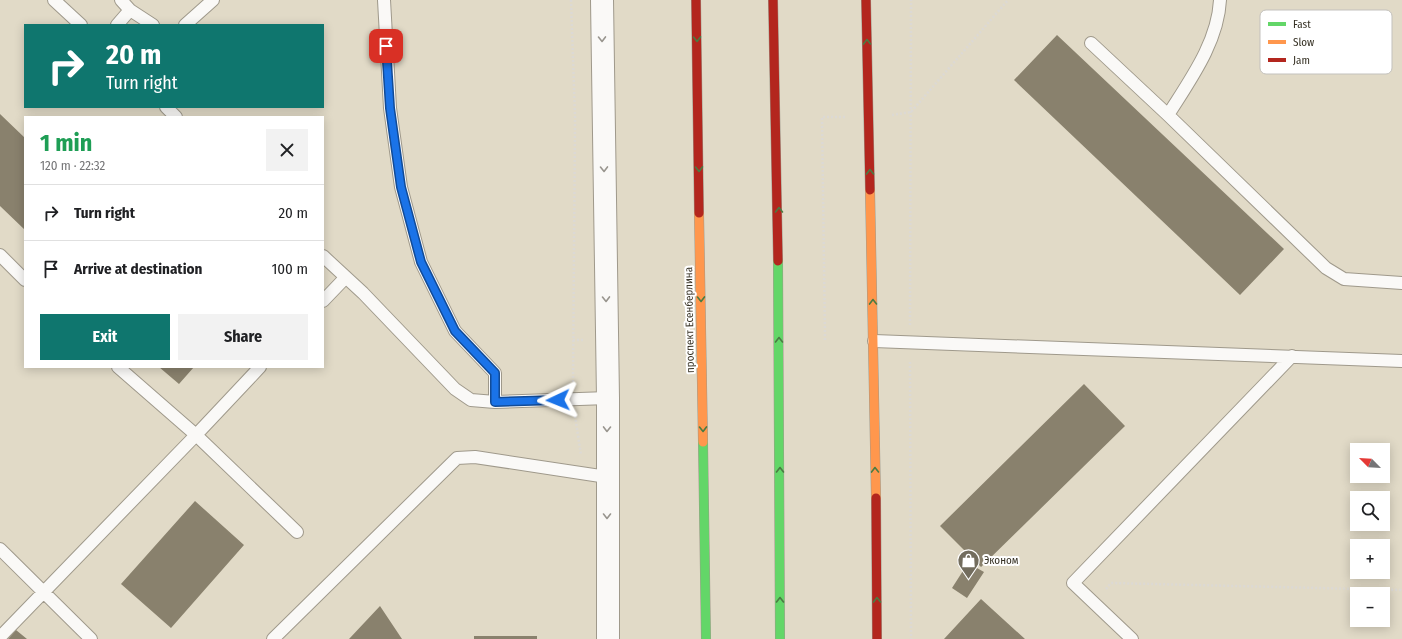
<!DOCTYPE html>
<meta charset="utf-8">
<style>
body{margin:0;font-family:"Fira Sans Condensed",sans-serif;background:#f2f2f2;color:#202124;height:100vh;display:flex;flex-direction:column;font-size:15px;white-space:nowrap}
*{box-sizing:border-box;margin:0}
p{font-size:13px;color:#757577}
.icon{flex:none;width:22px;height:22px;fill:none;stroke:currentColor;stroke-width:2;stroke-linecap:round;stroke-linejoin:round}
.map{position:relative;flex:1;overflow:hidden}
.side{position:absolute;left:24px;top:116px;width:300px;height:252px;display:flex;flex-direction:column;background:#fff;border-radius:0px;box-shadow:0 2px 10px #0003}
.side>*{flex:none}
.top-card{position:absolute;left:24px;top:24px;width:300px;height:84px;border-radius:0px;box-shadow:0 2px 10px #0003;background:#0f766e;color:#fff;overflow:hidden}
.needle{width:26px;rotate:294deg}
.buttons{position:absolute;left:1350px;top:443px;display:grid;gap:8px}
.buttons a{display:grid;place-items:center;width:40px;height:40px;border-radius:0px;background:#fff;box-shadow:0 2px 10px #0003;font-size:20px}
.pin{position:absolute;display:grid;place-items:center;width:34px;height:34px;color:#fff;margin:-17px;border-radius:8px;box-shadow:0 2px 6px #0006}
.me{position:absolute;width:44px;margin:-22px;rotate:268deg;stroke-linejoin:round;filter:drop-shadow(0 0 3px #0008)}
.turn{display:flex;align-items:center;gap:14px;height:84px;padding:0 16px;font-size:18px}
.turn .icon{width:52px;height:52px;stroke-width:2.5}
.turn b{display:block;font-size:28px;line-height:34px}
.round{display:grid;place-items:center;flex:none;width:42px;height:42px;border-radius:0px;background:#f2f2f2}
.overview{display:flex;align-items:center;justify-content:space-between;height:68px;padding:0 16px}
h1{font-size:24px;font-weight:700;line-height:30px;color:#1e9e55}
.primary-button{display:flex;gap:8px;margin-top:auto;padding:8px 16px}
.primary-button a{flex:1;height:46px;border-radius:0px;background:#0f766e;color:#fff;font-size:16px;font-weight:700;line-height:46px;text-align:center}
.primary-button a+a{background:#f2f2f2;color:#202124}
ul{padding:0;list-style:none}
li{display:flex;align-items:center;gap:12px;height:56px;padding:0 16px;border-top:1px solid #e0e0e0}
li div{flex:1}
li b{display:block;font-size:15px}
li em{font-style:normal}
.map>svg:first-child{display:block}
.building{fill:#89816d}
.lines{fill:none;stroke-linecap:round;stroke-linejoin:round}
.lane-casing{stroke:#9f998b;stroke-width:14}
.street-casing{stroke:#9f998b;stroke-width:24}
.fast-casing{stroke:#9f998b;stroke-width:10}
.slow-casing{stroke:#9f998b;stroke-width:10}
.jam-casing{stroke:#9f998b;stroke-width:10}
.path{stroke:#dcd9d4;stroke-width:2.5;stroke-dasharray:2 2;stroke-linecap:butt}
.lane{stroke:#faf9f7;stroke-width:12}
.street{stroke:#faf9f7;stroke-width:22}
.fast{stroke:#63d668;stroke-width:9}
.slow{stroke:#ff974d;stroke-width:9}
.jam{stroke:#b3261e;stroke-width:9}
.oneway{stroke:#98958e}
.oneway2{stroke:#4a7b43}
.route-casing{stroke:#114b97;stroke-width:10}
.route{stroke:#1a73e8;stroke-width:7}
.labels{text-anchor:middle;stroke-width:4;stroke-linejoin:round;paint-order:stroke}
.street-label{font-size:11px;fill:#363124;stroke:#fff}
.poi-label{font-size:11px;fill:#363124;stroke:#fff;text-anchor:start}
.key{fill:#fff;stroke:#c3c1bd;stroke-width:1}
.key-label{font-size:11px;fill:#363124}
</style>
<div class="map">
<svg width="1402" height="639" viewBox="0 0 1402 639">
<rect width="100%" height="100%" fill="#e1dac7"/>
<path class="building" d="M1057,35L1284,249L1240,295L1014,80Z
M0,114L25,138V230L0,206Z
M159,367H194L179,384Z
M1084,384L1125,426L981,567L940,526Z
M195,501L244,545L171,628L121,584Z
M968,563L984,572L967,598L952,588Z
M981,599L1025,639H944Z
M380,606L402,639H349Z
M16,630L27,639H8Z
M474,636H537V639H474Z"/>
<g class="lines">
<defs>
<path id="lane" d="M54,0L81,25
M121,0L130,10L153,25
M384,0L390,108L401,187L421,262L455,331L495,373V402L608,398
M117,25L130,10
M185,25L213,0
M1091,43L1168,115L1326,268L1344,279L1402,283
M166,107L176,117
M1168,115C1190,80 1218,42 1220,0
M0,255L25,280
M323,256L363,293L455,389L471,400L495,402
M323,301L346,277
M874,341L1402,361
M118,367L196,435L260,367
M0,549L91,639
M0,637L196,435L297,532
M273,639L457,458L475,457L607,477
M1132,639L1073,583L1292,356"/>
<path id="street" d="M602,0L608,398V639"/>
<path id="fast" d="M778,261L780,639
M703,442L706,639"/>
<path id="slow" d="M870,190L876,498
M699,213L703,442"/>
<path id="jam" d="M696,0L699,213
M773,0L778,261
M866,0L870,190
M876,498L877,639"/>
</defs>
<use href="#lane" class="lane-casing"/>
<use href="#street" class="street-casing"/>
<use href="#fast" class="fast-casing"/>
<use href="#slow" class="slow-casing"/>
<use href="#jam" class="jam-casing"/>
<path class="path" d="M571,0L575,117L573,382
M892,115L911,112L1008,0
M910,325L911,0
M573,340H585
M825,340L822,117H846
M910,362L911,639
M575,416L581,455
M1106,589L1111,583L1402,590"/>
<use href="#lane" class="lane"/>
<use href="#street" class="street"/>
<use href="#fast" class="fast"/>
<use href="#slow" class="slow"/>
<use href="#jam" class="jam"/>
</g>
<defs><path id="oneway-chevron" d="M-2-3.5L2.5 0L-2 3.5" fill="none" stroke-width="1.6" stroke-linecap="round" stroke-linejoin="round"/></defs>
<g class="oneway">
<use href="#oneway-chevron" transform="translate(602 39) rotate(89)"/>
<use href="#oneway-chevron" transform="translate(604 169) rotate(89)"/>
<use href="#oneway-chevron" transform="translate(606 299) rotate(89)"/>
<use href="#oneway-chevron" transform="translate(607 429) rotate(91)"/>
<use href="#oneway-chevron" transform="translate(607 516) rotate(90)"/>
</g>
<g class="oneway2">
<use href="#oneway-chevron" transform="translate(697 39) rotate(89)"/>
<use href="#oneway-chevron" transform="translate(867 42) rotate(-91)"/>
<use href="#oneway-chevron" transform="translate(699 169) rotate(89)"/>
<use href="#oneway-chevron" transform="translate(870 172) rotate(-91)"/>
<use href="#oneway-chevron" transform="translate(779 210) rotate(-90)"/>
<use href="#oneway-chevron" transform="translate(701 299) rotate(89)"/>
<use href="#oneway-chevron" transform="translate(873 302) rotate(-91)"/>
<use href="#oneway-chevron" transform="translate(779 340) rotate(-90)"/>
<use href="#oneway-chevron" transform="translate(703 429) rotate(89)"/>
<use href="#oneway-chevron" transform="translate(780 470) rotate(-90)"/>
<use href="#oneway-chevron" transform="translate(875 470) rotate(-91)"/>
<use href="#oneway-chevron" transform="translate(780 600) rotate(-90)"/>
<use href="#oneway-chevron" transform="translate(877 600) rotate(-91)"/>
</g>
<g class="lines">
<defs>
<path id="route" d="M386,46L390,108L401,187L421,262L455,331L495,373V402L558,400"/>
</defs>
<use href="#route" class="route-casing"/>
<use href="#route" class="route"/>
</g>
<defs>
<symbol id="shop-pin" viewBox="-11 -11 22 30"><path d="M0 17L-7.5 6A9.5 9.5 0 1 1 7.5 6Z" fill="#726c5d" stroke="#fff"/><path d="M-5-2.5h2.3a2.7 3.5 0 0 1 5.4 0H5L5.5 6h-11ZM-1.5-2.5h3a1.5 2.3 0 0 0-3 0Z" fill="#fff"/></symbol>
</defs>
<g fill-rule="evenodd">
<use href="#shop-pin" x="956" y="548" width="25" height="34"/>
</g>
<g class="labels">
<g class="street-label">
<text transform="translate(689 320) rotate(-91)" y="4">проспект Есенберлина</text>
</g>
<g class="poi-label">
<text x="984" y="564">Эконом</text>
</g>
</g>
<rect x="1260" y="10" width="132" height="64" rx="6" class="key"/>
<rect x="1268" y="22" width="18" height="4" fill="#63d668"/>
<rect x="1268" y="40" width="18" height="4" fill="#ff974d"/>
<rect x="1268" y="58" width="18" height="4" fill="#b3261e"/>
<g class="key-label">
<text x="1293" y="28">Fast</text>
<text x="1293" y="46">Slow</text>
<text x="1293" y="64">Jam</text>
</g>
</svg>
<div class="buttons">
<a><svg class="needle" viewBox="-14 -14 28 28"><path d="M0-13l5 13h-10z" fill="#e53935"/><path d="M0 13l5-13h-10z" fill="#757577"/></svg></a>
<a><svg class="icon" aria-label="search" viewBox="0 0 24 24"><circle cx="10" cy="10" r="6"/><path d="M15 15l6 6"/></svg></a>
<a>+</a>
<a>−</a>
</div>
<div class="pin" style="left:386px;top:46px;background:#d93025"><svg class="icon" aria-label="arrive" viewBox="0 0 24 24"><path d="M6 21V4h12l-3 4 3 4H6"/></svg></div>
<svg class="me" style="left:558px;top:400px" viewBox="-20 -20 40 40"><path d="M0-17L14 15 0 8-14 15z" fill="#1a73e8" stroke="#fff" stroke-width="4"/></svg>
<div class="top-card">
<div class="turn"><svg class="icon" aria-label="right" viewBox="0 0 24 24"><path d="M7 20v-9h11M14 6l5 5-5 5"/></svg><div><b>20 m</b>Turn right</div></div>
</div>
<section class="side">
<div class="overview"><div><h1>1 min</h1><p>120 m · 22:32</p></div><a class="round"><svg class="icon" aria-label="close" viewBox="0 0 24 24"><path d="M6 6l12 12M18 6L6 18"/></svg></a></div>
<ul>
<li><svg class="icon" aria-label="right" viewBox="0 0 24 24"><path d="M7 20v-9h11M14 6l5 5-5 5"/></svg><div><b>Turn right</b></div><em>20 m</em></li>
<li><svg class="icon" aria-label="arrive" viewBox="0 0 24 24"><path d="M6 21V4h12l-3 4 3 4H6"/></svg><div><b>Arrive at destination</b></div><em>100 m</em></li>
</ul>
<div class="primary-button"><a>Exit</a><a>Share</a></div>
</section>
</div>
